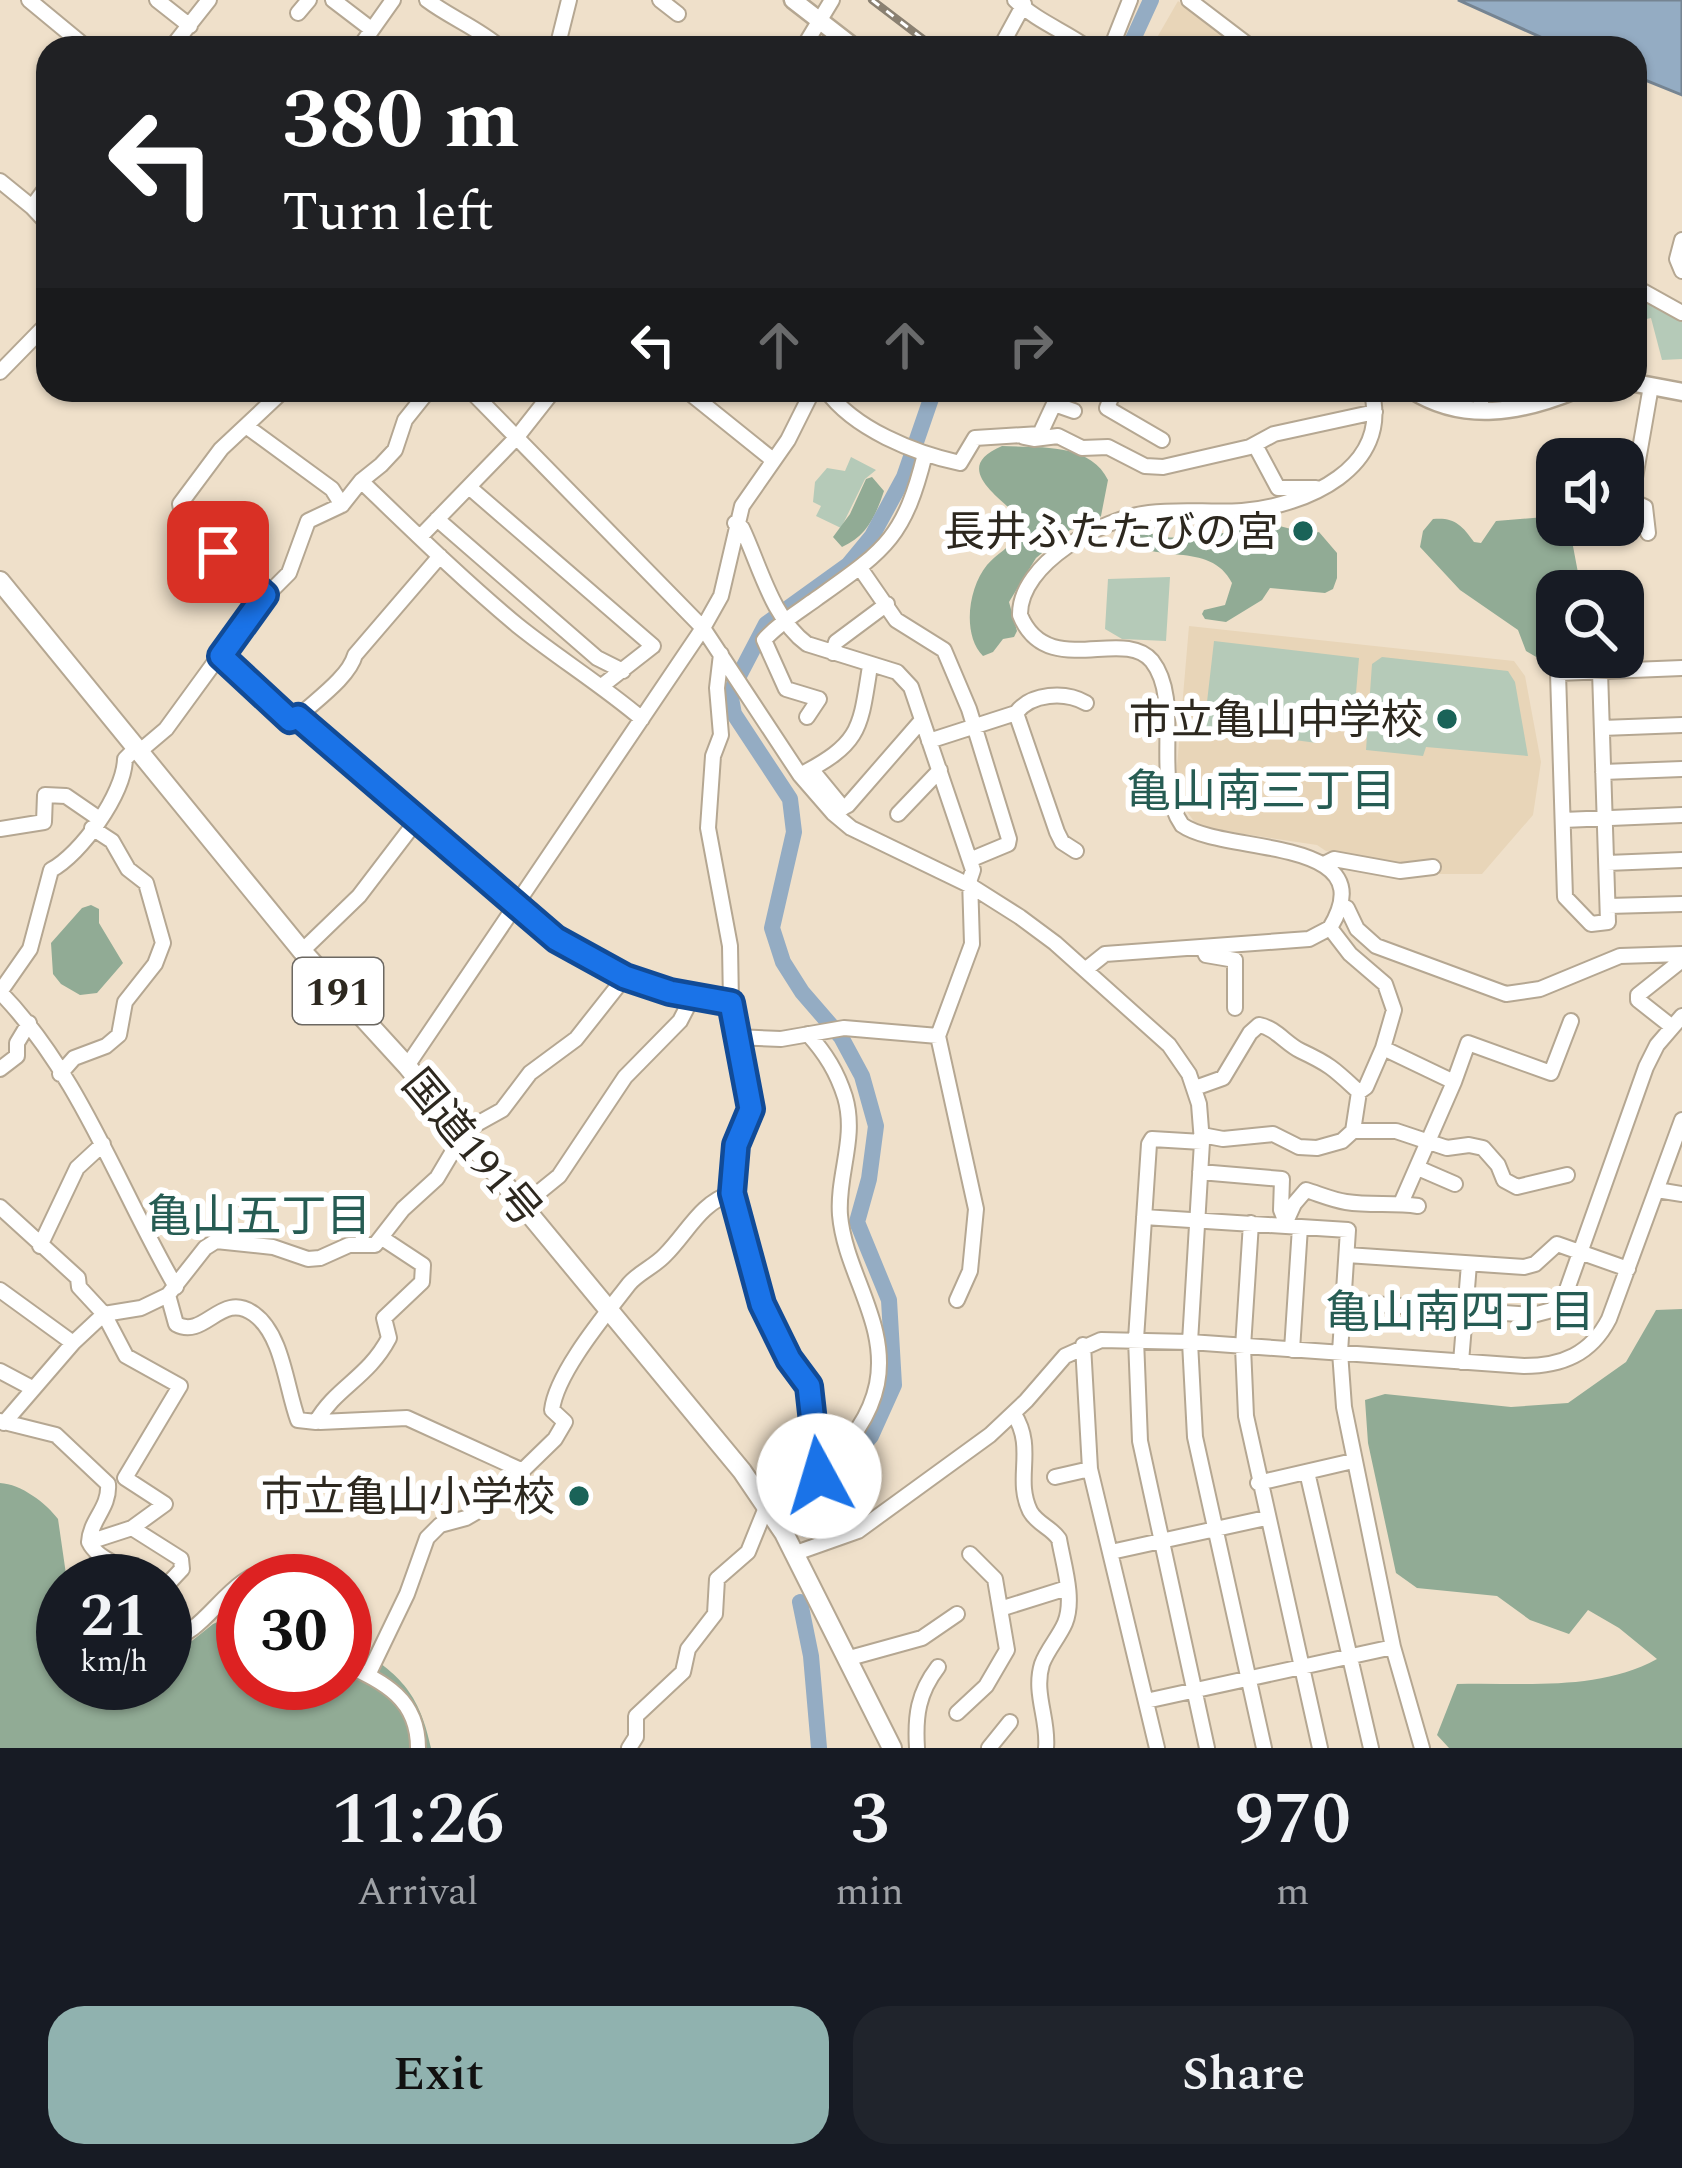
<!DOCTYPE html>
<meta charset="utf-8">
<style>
body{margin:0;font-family:Spectral,"Noto Sans JP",serif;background:#20242c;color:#f1f3f6;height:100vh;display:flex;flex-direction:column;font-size:45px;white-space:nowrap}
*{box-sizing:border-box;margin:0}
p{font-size:39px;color:#9ea1a6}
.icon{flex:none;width:66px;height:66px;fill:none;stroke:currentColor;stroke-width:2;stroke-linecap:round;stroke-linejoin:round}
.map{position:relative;height:1748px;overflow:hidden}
.side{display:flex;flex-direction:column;background:#171b24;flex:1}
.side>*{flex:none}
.guide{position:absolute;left:36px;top:36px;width:1611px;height:366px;border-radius:36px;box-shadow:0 3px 9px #0004;background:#202124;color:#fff;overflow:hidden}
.tools{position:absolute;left:1536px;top:438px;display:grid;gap:24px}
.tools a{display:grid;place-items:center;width:108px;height:108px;border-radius:24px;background:#171b24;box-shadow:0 3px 9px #0004;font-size:60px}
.speed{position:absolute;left:36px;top:1554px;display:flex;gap:24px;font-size:60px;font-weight:700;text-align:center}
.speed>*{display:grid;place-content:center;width:156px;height:156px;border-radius:50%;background:#171b24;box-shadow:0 3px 9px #0004;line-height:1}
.speed small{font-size:30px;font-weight:400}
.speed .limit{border:18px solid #d22;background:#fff;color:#111}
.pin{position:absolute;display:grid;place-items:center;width:102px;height:102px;color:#fff;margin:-51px;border-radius:24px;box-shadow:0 6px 18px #0006}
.me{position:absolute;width:132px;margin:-66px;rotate:354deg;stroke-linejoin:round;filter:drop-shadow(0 0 9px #0008)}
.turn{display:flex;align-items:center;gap:42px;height:252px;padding:0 48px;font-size:54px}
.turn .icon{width:156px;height:156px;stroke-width:2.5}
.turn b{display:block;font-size:84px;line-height:102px}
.lanes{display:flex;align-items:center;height:114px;padding:0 48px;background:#0003;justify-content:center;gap:60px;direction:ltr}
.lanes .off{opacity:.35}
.eta{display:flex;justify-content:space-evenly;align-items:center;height:204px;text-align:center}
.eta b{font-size:72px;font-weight:600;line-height:84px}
.cta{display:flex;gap:24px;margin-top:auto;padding:24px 48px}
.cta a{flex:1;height:138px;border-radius:36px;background:#90b2af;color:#111;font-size:48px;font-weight:600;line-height:138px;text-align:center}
.cta a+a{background:#20242c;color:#f1f3f6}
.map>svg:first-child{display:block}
.built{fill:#e8d5b8}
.green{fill:#b5cab8}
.forest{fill:#91ab95}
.water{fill:#94acc3;stroke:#758492;stroke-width:3}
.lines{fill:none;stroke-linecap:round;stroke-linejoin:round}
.river{stroke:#94acc3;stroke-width:16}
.minor-casing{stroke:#b5a792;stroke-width:18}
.major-casing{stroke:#b5a792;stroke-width:21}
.highway-casing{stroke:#b5a792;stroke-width:22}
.minor{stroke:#fff;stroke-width:14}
.major{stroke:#fff;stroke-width:16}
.highway{stroke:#fff;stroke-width:18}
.rail-casing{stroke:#8a8071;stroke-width:8}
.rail{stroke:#fff;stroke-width:3;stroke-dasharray:9;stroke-linecap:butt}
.route-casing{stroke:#114b97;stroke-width:30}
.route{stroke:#1a73e8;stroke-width:21}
.poi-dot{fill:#1a6358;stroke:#fff;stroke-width:4.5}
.labels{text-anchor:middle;stroke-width:12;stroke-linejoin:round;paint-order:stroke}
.shield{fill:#fff;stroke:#6c6862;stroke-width:3}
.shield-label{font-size:39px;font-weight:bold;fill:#2d281f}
.poi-label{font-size:42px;fill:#2d281f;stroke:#fff;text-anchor:end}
.street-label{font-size:42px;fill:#2d281f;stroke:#fff}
.neighbourhood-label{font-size:45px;fill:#265c53;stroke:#fff}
</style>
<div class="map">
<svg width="1682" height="1748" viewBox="0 0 1682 1748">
<rect width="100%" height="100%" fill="#efe0ca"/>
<path class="built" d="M1178,1L1240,48H1151Z
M1189,626L1514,661L1525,676L1541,762L1533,815L1482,874H1435L1431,862L1400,866L1326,851L1317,845L1198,827L1178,799L1176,778Z"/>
<path class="green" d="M1635,295L1682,322V359L1662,360L1651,318L1642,320Z
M851,457L876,470L865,479L841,528L816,516L821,506L813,502L815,482L827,468L845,471Z
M1170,577L1166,641L1122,639L1105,629L1108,579Z
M1214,641L1359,658L1353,728L1319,724L1317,743L1204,728Z
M1382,657L1508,671L1515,682L1528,756L1426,747L1423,756L1366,750L1372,664Z"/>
<path class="forest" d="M1002,446C1037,448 1090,442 1108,480L1101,516L1093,523L1070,530L1036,558L1009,602L1017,631L1014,637L1003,639L993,652L983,656C962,635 968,588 987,565C999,551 1021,542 1023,522C1006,500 947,469 1002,446Z
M872,477L884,491C876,515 867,536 842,547L833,537L850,514L866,479Z
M1557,516V525H1569L1579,578L1570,591H1557L1551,650L1538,658L1526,651L1518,630L1460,590L1420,547L1423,531L1433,519C1454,517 1462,525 1474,542L1481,543L1496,521Z
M1268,523L1310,534L1319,532L1337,553V578L1333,589L1325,593L1270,588L1262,600L1226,622L1205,619L1202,614L1204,610L1225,605L1232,583C1210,539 1151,567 1120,536C1137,522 1145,534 1163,537C1195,540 1237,531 1268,523Z
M91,905L99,909V923L123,963L97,993L80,995L61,984L53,974L51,943L82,908Z
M1682,1309V1748H1449L1437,1735L1457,1684C1523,1682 1597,1692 1657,1659L1619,1628L1588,1610L1569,1634L1530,1620L1497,1596L1417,1588L1396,1573L1368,1443L1365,1400L1385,1394L1511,1407L1568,1403L1626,1362L1656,1310Z
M0,1483C21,1484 46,1503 58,1519L67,1581H63V1683H165V1655L178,1652L213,1624L243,1611V1683H345V1639C395,1672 418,1686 431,1748H0Z"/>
<path class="water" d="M1458,0H1682V95L1635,76V48H1565Z"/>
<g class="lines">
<path class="river" d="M1129,48L1151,0
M805,1529L816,1501L871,1436L894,1385L889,1300L857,1222L869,1179L876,1126L862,1076L841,1037L802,992L783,962L772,928L794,832L790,799L734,714L730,693L766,624L848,565L872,536L904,477L934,390
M800,1602L811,1656L819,1748"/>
<defs>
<path id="minor" d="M29,0L87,48
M157,0L190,26
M333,0L371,29
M427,0C451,18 478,28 501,48
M660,0L678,14
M1015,0C1038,22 1063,30 1088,48
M1189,0L1252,48
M298,13L309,0
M171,48L209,0
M359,48L393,0
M557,48L569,0
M803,48L832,0
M1000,48L1024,4
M1111,48L1130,0
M0,181L32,207
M48,185L32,207L48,224
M1682,240L1677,259L1682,271
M1635,287L1682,313
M0,372L48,323
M470,390L703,628L800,775L833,813L851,828L971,886L1020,917L1055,943L1169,1045L1189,1074L1199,1104L1202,1142L1190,1342L1195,1437L1264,1748
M686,390L773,460
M826,390C854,429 914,453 960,463L975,438L1040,434L1054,404L1074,411
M1114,390L1107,408L1162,440
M1481,390V410
M246,426L332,489L342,505
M1024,437L1034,439L1058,436L1082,448L1108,447L1145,466L1163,467L1250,447L1274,434L1375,412
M1255,445L1278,488H1316
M361,481C412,530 463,580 517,625C558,658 602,685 642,719
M469,487L653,646L603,685
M437,519L597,658L623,671
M735,523L742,528C760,566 772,618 807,644L897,672L911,687L973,870L970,879L972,944L938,1036L976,1209L970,1271L957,1300
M1648,533L1645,507L1632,501V495L1651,386
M420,537L517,437L554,390
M860,568L896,620L944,650L969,709L1009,839L1008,844L972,859
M265,595L183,519L180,504L221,449L284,390
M833,653L836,642L887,604
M721,654L717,688L721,735L713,756L708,828L730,946L731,1003L751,1109L736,1145L732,1193L762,1304L789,1359L809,1386L819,1476L784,1533
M221,656L290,720L298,717L556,939L625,977L670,992L731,1003
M1600,671L1608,922L1591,924L1565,897L1558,673L1682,668
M298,717C316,700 349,677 355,655L440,556
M807,717L819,699L786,689L764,640C778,624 798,612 816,599C885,550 904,539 925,454
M1602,728L1682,725
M929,741L1016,713
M140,751L166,729L255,607L289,573L308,521L342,505L361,481L381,465L395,450L405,420L429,390
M811,769L843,808
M1603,772L1682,769
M800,775C861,743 860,730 870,666
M833,813L848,805L922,720
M898,814L940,770
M1563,820L1682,815
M0,829L44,822L45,795L66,796L98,818
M1076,851L1062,842L1057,832L1016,713C1031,693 1065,691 1086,703
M1607,863L1682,860
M1324,864L1334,859L1400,871L1433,867
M1341,906L1347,908L1357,929L1376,946L1506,994L1540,989L1620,956L1682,954
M1608,906L1682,904
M1330,928L1350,954L1385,984L1394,1010L1383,1048L1454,1082L1402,1201
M1203,948L1206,955L1235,960V1008
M302,951L359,896L417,820
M1085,970L1105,954L1309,939L1330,928C1386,835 1224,855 1182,825C1151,781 1184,702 1152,661C1123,626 1047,681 1020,615C1019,563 1103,518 1149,513C1180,509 1211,513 1242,511C1305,506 1393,468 1371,390
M0,992C80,1074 119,1189 176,1287
M0,992L30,949L51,870C81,854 124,794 125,759L137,747
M1671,1026L1638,1000V995L1682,960
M808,1034C826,1054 837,1072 845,1097C857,1138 837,1175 840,1215C845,1273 889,1323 877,1384C869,1423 844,1447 819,1476
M736,1037L781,1039L844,1028L938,1036
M407,1066L703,628L721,596L742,506L788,440L813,390
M0,1069L17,1056V1043L29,1023
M60,1074L74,1058L106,1046L119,1035L125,1002L155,964L163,943L146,883L128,869L112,841L92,828
M1454,1082L1468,1043L1551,1073L1571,1021
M1195,1088L1223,1078L1250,1033L1259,1025C1276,1028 1286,1044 1301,1051C1331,1065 1335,1070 1359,1092L1366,1087L1383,1048
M1353,1131L1359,1092
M1202,1135L1223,1139L1273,1134L1299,1147L1317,1148L1342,1141L1353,1131H1396L1447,1148L1469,1145L1483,1148L1498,1165L1504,1180L1517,1187L1567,1175
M1202,1142L1152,1139L1149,1144L1136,1339L1140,1441L1207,1748
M1418,1168L1455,1184
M1200,1172L1282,1179L1281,1210L1285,1220
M1657,1190L1682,1194
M522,1206L559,1176L625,1077L680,1021L693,996
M0,1207L78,1278L79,1287L104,1314L126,1356L180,1386L125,1478L165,1504L132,1528L89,1542
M1144,1217L1348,1230L1340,1352L1344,1407L1393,1647L1422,1748
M1251,1223L1243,1347L1246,1416L1320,1748
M1284,1226L1294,1204L1306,1190C1319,1194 1333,1200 1346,1202C1371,1206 1394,1202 1418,1206
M40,1246L77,1168L103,1144
M1347,1255L1524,1267L1535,1264L1557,1244L1628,1269
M0,1290L73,1343
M168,1295L176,1324C205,1340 221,1290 254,1314C283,1335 286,1388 298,1420L316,1422C336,1387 368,1378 389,1338L384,1318L422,1282L423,1265L382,1238
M1343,1302L1533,1315L1552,1310L1565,1295L1646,1067L1657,1045L1682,1016
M1083,1345L1090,1469L1157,1748
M1292,1350L1300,1227
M1461,1362L1469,1264
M0,1371L32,1388
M1014,1414C1036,1449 1014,1478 1030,1511C1037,1524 1051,1527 1059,1539C1063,1563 1075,1599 1065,1623C1059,1637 1047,1650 1042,1664C1033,1693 1049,1720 1046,1748
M0,1421L56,1435L108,1484C110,1508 90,1520 89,1542
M320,1422L407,1418L521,1470
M4,1423L73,1343L104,1314L141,1308L168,1295L205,1248L216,1241L273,1247L308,1259L320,1258L349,1245H375L403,1209L437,1178L456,1146L475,1125L502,1110L530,1073L576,1039L625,977
M1307,1472L1371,1748
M1055,1477L1090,1469
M1258,1483L1353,1461
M132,1528L181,1559L182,1569L165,1587
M89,1542C98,1561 123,1562 131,1581
M1111,1552L1266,1518
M793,1554L858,1531L990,1435L1026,1401L1065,1356L1101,1340L1190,1342L1524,1366C1562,1366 1591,1354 1609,1319L1682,1120
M1000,1609L1067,1588
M165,1641C210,1633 225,1575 277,1568L291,1581
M846,1659L922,1638L957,1614
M345,1664C385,1683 418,1699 418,1748
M368,1675L407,1594L427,1538L440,1525L466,1518L485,1507L555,1439L565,1422L552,1410C556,1373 606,1314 629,1284C638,1273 655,1266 665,1255C688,1232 700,1203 732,1193
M1146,1701L1393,1647
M957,1713L986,1686L1007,1650L995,1579L970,1554
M629,1748L636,1737V1716L683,1672L688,1649L715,1614L717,1579L748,1552L767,1505
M917,1748C915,1716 918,1693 938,1667
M989,1748L1010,1722"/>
<path id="major" d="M793,0L855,48
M1635,383L1682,392
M1412,390C1464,423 1521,412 1575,390"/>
<path id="highway" d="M0,581L302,951L407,1066L742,1471L784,1533L892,1748"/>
</defs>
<use href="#minor" class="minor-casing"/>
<use href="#major" class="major-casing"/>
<use href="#highway" class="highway-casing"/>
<use href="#minor" class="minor"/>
<use href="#major" class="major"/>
<use href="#highway" class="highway"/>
<defs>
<path id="rail" d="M872,0L935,48"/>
</defs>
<use href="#rail" class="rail-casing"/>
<use href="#rail" class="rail"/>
</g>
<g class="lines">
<defs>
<path id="route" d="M218,552L265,595L221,656L290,720L298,717L556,939L625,977L670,992L731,1003L751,1109L736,1145L732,1193L762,1304L789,1359L809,1386L819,1476"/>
</defs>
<use href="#route" class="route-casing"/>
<use href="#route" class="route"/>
</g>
<g class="poi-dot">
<circle cx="1303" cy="531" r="12"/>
<circle cx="1447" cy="719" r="12"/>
<circle cx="579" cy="1496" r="12"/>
</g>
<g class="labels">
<rect class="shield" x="293" y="958" width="90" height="66" rx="9"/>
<g class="shield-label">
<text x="338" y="1005">191</text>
</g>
<g class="poi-label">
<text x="1279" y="546">長井ふたたびの宮</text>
<text x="1423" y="734">市立亀山中学校</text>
<text x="555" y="1511">市立亀山小学校</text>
</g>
<g class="street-label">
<text transform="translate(473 1147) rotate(50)" y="15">国道191号</text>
</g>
<g class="neighbourhood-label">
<text x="1261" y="806">亀山南三丁目</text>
<text x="259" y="1231">亀山五丁目</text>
<text x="1460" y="1327">亀山南四丁目</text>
</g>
</g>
</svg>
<div class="tools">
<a><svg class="icon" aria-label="sound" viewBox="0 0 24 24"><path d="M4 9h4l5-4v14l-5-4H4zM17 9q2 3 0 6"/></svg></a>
<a><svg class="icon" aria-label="search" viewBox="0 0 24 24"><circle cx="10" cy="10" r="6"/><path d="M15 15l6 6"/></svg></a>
</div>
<div class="speed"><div>21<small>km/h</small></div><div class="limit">30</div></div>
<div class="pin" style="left:218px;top:552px;background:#d93025"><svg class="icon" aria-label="arrive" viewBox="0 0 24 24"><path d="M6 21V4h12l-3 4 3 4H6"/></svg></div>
<svg class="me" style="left:819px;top:1476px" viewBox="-20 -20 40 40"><circle r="19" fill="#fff"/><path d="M0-13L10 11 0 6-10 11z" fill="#1a73e8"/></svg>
<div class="guide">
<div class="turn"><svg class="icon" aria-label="left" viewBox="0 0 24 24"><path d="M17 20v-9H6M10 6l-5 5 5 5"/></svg><div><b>380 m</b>Turn left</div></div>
<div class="lanes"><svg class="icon" aria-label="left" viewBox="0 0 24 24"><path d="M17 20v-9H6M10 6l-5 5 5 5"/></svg><svg class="icon off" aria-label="ahead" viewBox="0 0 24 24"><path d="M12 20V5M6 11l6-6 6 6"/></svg><svg class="icon off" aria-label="ahead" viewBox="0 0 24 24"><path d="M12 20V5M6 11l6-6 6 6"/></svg><svg class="icon off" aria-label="right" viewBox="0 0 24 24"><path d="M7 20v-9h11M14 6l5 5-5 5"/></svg></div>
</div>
</div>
<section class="side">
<div class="eta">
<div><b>11:26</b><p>Arrival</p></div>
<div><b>3</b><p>min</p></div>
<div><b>970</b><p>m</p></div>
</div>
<div class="cta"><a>Exit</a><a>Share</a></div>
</section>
